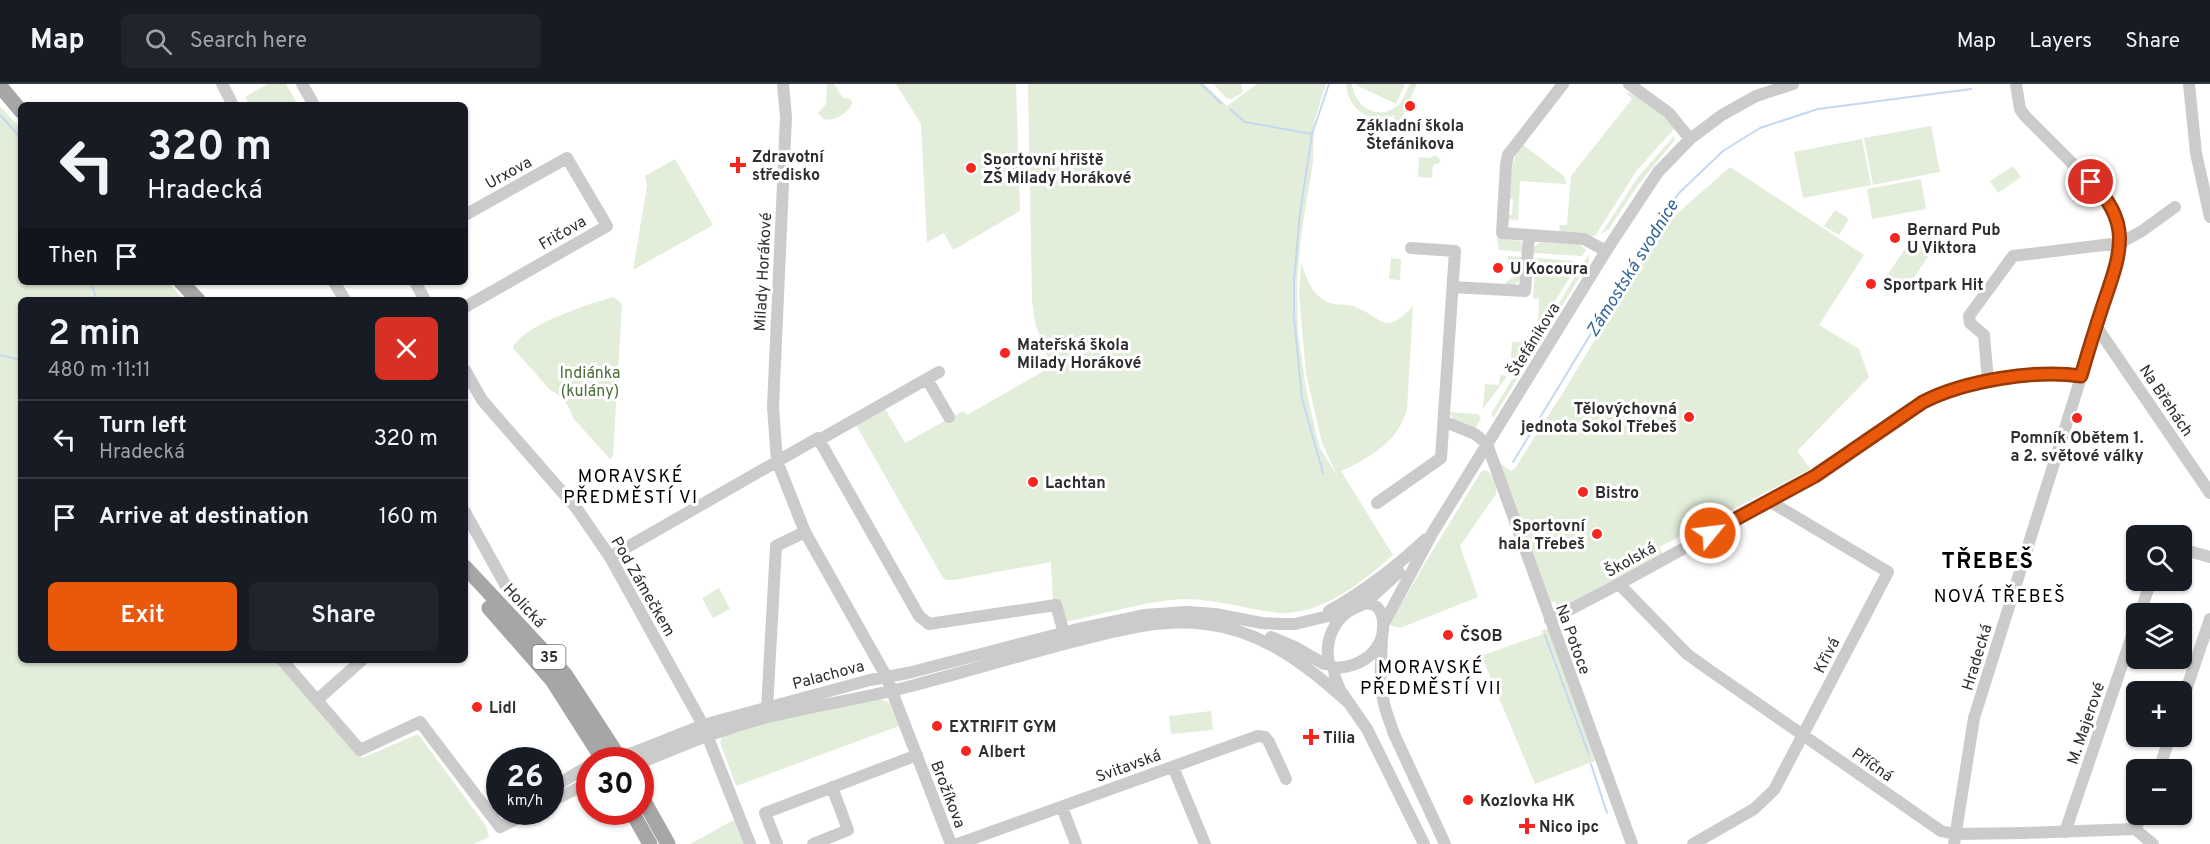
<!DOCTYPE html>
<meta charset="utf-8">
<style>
body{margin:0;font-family:Overpass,sans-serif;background:#20242c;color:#f1f3f6;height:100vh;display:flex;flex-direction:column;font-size:22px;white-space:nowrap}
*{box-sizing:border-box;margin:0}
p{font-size:20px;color:#9ea1a6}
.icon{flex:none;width:33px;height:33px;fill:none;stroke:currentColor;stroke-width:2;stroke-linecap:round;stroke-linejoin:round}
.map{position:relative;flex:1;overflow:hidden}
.side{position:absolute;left:18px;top:213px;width:450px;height:366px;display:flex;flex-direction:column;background:#171b24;border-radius:9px;box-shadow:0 2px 4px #0004}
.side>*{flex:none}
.guide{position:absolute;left:18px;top:18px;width:450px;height:183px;border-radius:9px;box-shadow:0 2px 4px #0004;background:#171b24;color:#f1f3f6;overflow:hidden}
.tools{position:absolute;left:2126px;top:441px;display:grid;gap:12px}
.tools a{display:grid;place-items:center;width:66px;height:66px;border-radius:9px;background:#171b24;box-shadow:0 2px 4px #0004;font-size:30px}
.speed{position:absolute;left:486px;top:663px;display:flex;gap:12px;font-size:30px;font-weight:700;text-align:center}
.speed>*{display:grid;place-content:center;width:78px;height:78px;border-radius:50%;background:#171b24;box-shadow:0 2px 4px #0004;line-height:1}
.speed small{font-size:15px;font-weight:400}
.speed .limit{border:9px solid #d22;background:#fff;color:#111}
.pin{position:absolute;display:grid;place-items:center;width:51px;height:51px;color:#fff;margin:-26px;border:3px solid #fff;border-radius:50%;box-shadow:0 2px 6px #0007}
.me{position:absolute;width:66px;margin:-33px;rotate:61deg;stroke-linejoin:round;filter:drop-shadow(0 0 4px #0008)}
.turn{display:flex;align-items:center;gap:21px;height:126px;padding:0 30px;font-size:27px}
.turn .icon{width:78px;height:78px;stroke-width:2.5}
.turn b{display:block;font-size:42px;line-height:51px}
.then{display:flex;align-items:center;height:57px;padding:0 30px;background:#0003;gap:12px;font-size:22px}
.round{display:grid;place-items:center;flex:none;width:63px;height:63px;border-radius:9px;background:#20242c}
.overview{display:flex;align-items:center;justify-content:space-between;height:102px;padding:0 30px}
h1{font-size:36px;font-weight:600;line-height:45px}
.cta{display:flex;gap:12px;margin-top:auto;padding:12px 30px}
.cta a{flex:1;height:69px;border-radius:9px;background:#ea580c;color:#fff;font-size:24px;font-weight:600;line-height:69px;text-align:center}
.cta a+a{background:#20242c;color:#f1f3f6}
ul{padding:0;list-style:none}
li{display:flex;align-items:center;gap:18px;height:78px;padding:0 30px;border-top:2px solid #363941}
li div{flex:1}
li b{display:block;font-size:22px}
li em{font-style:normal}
header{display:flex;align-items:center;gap:36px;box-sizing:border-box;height:84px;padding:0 30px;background:#171b24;border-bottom:2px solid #363941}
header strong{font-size:28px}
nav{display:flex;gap:33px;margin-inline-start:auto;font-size:21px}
.search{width:420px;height:54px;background:#20242c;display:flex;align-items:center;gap:15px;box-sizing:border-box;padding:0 21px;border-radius:9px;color:#9ea1a6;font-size:22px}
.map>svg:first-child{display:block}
.green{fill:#e2edda}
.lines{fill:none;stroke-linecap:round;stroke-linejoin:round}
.stream{stroke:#c4d9ef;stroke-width:2}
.minor{stroke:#cbcbcb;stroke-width:12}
.major{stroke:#a6a6a6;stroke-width:15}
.route-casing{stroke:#983908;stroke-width:15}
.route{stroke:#ea580c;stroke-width:10}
.poi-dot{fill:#f6261e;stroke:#fff;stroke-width:2}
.labels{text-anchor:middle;stroke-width:6;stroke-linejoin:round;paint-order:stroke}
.shield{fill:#fff;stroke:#6d6d6d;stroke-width:1.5}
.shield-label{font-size:15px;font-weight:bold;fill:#2e2e2e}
.poi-label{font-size:16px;font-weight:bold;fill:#2e2e2e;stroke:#fff;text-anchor:start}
.street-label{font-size:16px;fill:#2e2e2e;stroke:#fff}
.park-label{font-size:16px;fill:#4a6e37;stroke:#fff}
.water-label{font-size:18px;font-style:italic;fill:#346698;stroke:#fff}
.neighbourhood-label{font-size:18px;letter-spacing:1.5px;fill:#000;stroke:#fff}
.district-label{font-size:22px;font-weight:bold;letter-spacing:1.5px;fill:#000;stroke:#fff}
</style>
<header>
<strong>Map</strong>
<div class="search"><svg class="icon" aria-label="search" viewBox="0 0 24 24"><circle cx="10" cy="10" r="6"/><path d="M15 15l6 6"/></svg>Search here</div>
<nav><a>Map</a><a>Layers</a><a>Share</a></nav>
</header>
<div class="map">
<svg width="2210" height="760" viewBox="0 0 2210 760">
<rect width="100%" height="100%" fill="#fff"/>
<path class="green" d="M268,0H286L298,21H250L245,13Z
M827,0H834L843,14L850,15L852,18C850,29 834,38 823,35L818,29L826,20Z
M896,0H1016L1020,127L953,166L944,149L927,158L921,40Z
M1028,0H1204L1227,22L1257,0H1326L1314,38L1313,78L1301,151L1297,200L1298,249L1306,304L1315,345L1320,364L1338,393L1322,359L1306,290L1299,211L1301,178C1307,196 1313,215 1334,220C1340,221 1347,220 1353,222C1384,233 1383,254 1413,222L1407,325C1399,357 1370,374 1341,387L1393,471C1361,499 1318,535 1272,528C1242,524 1211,514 1181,515C1137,518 1097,533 1054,540L1051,478L954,496H947L943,494L855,339L884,323L905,359L963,327L967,331L1051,283L1035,239L1032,216Z
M1214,0H1241L1243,8L1232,15L1226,14Z
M1346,0H1352C1354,23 1379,38 1398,21C1404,16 1406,7 1410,0H1417L1396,46L1390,43L1395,31C1371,41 1348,26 1346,0Z
M1354,0H1405L1396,20Z
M1626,8L1635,10L1673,40L1675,44L1637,86L1595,152L1565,150L1560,146L1559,141H1567L1571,92L1632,15Z
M0,22L21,45V198H168L184,216H21V576H274L362,674L418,650L486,742L489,753L474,760H0Z
M1931,42L1940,88L1873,101L1864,54Z
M1675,51L1674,57L1638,101L1609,145L1601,150L1638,93Z
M1862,55L1871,101L1803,114L1794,68Z
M1522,60L1565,93L1566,100L1520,97L1518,136L1506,135V131H1512L1513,115L1507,114C1509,94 1511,77 1522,60Z
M1435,71L1441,76L1439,79L1433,81L1432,94L1418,93L1419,73L1429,74Z
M675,75L713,141L633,186L647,102L645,92Z
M2013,82L2021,93L1998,109L1990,97Z
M1730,83L1864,171L1819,241L1859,265L1869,293L1797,367L1811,385L1659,463L1663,470L1600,505L1558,525L1555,517L1549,519L1499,378L1511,387L1515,384L1569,299L1663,142Z
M1921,95L1926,125L1872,135L1867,105Z
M1835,126L1849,135L1839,151L1824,142Z
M1933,139L1942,145L1934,159L1925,153Z
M1497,154L1520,157L1523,161L1524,168L1499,166Z
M1911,156L1931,168L1906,206L1886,193Z
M1541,158L1579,160L1586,166L1582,172L1532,169L1534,163Z
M1589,170V178L1493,334L1491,330Z
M1508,172L1524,173L1520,197L1514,201L1506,202V198L1514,193L1515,180L1507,179Z
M1391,174L1401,175L1400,196L1389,195Z
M1536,174L1574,177L1577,182L1540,241H1538L1539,215L1533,214Z
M614,213L622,220L613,372L610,375L573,334C570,322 562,311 550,306L513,264C522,241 591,219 614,213Z
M1527,252H1533L1510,285L1512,258H1526Z
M1500,291L1506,292V294L1483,325L1485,300L1499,301Z
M1449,328L1478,330L1481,334L1475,345L1453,335Z
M1484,386L1488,387C1494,394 1497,401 1496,410L1460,462L1478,513L1400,544L1389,541L1425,479L1481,388Z
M719,504L730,525L713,534L702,514Z
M1550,544L1597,676L1535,700L1482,573L1483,571L1543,550L1542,546Z
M879,615L889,618L899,642L736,702L720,658L723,651L778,636Z
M1211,627L1213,646L1171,650L1169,632Z
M734,736L743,760H690Z"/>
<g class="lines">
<path class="stream" d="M1201,0L1221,19
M1230,25L1245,38L1312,50
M0,31L21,54
M91,198L97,216
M0,271L21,276
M1513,378L1660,136L1679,109L1723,67L1760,44L1818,25L1971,5
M1323,389L1302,314L1294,233V196L1300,130L1312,50L1329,0
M1545,551L1589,671
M1591,680L1607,729"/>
<path class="minor" d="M222,0L233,21
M302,0L314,21
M783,0L786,33L773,323L777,377L805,448L886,592L951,760
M1563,0L1508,71L1506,81L1502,149L1584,155L1606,167
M1629,0L1669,29L1690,55
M2189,0L2196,69L2210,133
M465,131L567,74L607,142L465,223
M334,198L345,216
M415,198L425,216
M1453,203L1525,207L1529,151
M2096,242L2210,409
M465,286L482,316L577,425L610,473L703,641L750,760
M927,295L949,333
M1988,297L1984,251L1970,239L1969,232L2013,172L2120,159L2142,147L2175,123
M1445,338L1475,350L1487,360
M819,356L939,288
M1487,360L1632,760
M1377,419L1441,374L1455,167L1411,164
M465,428L507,504
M2181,465L2210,473
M610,473L818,354L919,532L929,540L1056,521L1066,556
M1619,500L1687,570L1705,583L1941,747L1955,750L2023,749L2135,745L2153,760
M1364,520L1399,488
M1329,527C1365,507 1396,483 1426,455
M2140,530L2151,496
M1550,536L1619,500L1815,392L1923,318C1964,297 2035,285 2081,292
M1383,541L1433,448L1606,167L1658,88L1690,55L1722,31L1756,12L1793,0
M1271,553L1295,563L1324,580H1329L1334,584L1335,593L1340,606L1367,645L1424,760
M1382,554L1380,603L1386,627L1394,650L1445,760
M282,576L360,666L420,638L500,743L531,728
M1329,580C1324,557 1334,532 1357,523C1362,520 1368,518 1374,521C1380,524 1382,530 1383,536C1386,567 1362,583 1334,584
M317,616L362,576
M2181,621L2210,535
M767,624L776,462L805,448
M605,676L635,668L703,641L870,596L908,589L1082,544L1144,531L1187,528L1215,530L1262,539L1282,540H1295L1349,527
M640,679C683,661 724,644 768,633C816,621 867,614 915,601C967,587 1019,572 1072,558C1117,547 1160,534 1206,540C1264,547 1308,582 1350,620
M1173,683L1205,760
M2159,686L2170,652
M550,705L590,681
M550,718L590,698
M1062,723L1076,760
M2135,745L2143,730
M2065,748L2136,540
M777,760L765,729L917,671
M813,760L848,746L832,703
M958,760L1258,652L1265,653L1269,658L1286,695
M1693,760L1754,725L1774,706L1888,488L1769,417
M1954,760L1974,634L2115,185C2128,133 2109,116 2074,81C2058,65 2042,49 2025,32L2020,25L2016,0"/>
<path class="major" d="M0,2L21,27
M181,198L198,216
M465,483L565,590L621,676
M489,524L552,596L603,676
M640,710L668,760
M632,728L650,760"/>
</g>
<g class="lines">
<defs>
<path id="route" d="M1710,449L1815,392L1923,318C1964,297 2035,285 2081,292C2088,268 2095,245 2103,221C2120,171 2134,139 2091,98"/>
</defs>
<use href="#route" class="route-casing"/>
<use href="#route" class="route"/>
</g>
<g class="poi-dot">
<circle cx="1410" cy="22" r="6"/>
<path d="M735 72h6v6h6v6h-6v6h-6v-6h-6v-6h6z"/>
<circle cx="971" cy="84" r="6"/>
<circle cx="1895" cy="154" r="6"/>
<circle cx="1498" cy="184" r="6"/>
<circle cx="1871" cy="200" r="6"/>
<circle cx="1005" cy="269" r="6"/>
<circle cx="1689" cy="333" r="6"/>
<circle cx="2077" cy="334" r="6"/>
<circle cx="1033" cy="398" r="6"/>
<circle cx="1583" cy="408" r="6"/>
<circle cx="1597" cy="450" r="6"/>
<circle cx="1448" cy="551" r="6"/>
<circle cx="477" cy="623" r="6"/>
<circle cx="937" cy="642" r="6"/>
<path d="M1308 644h6v6h6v6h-6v6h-6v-6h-6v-6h6z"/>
<circle cx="966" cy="667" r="6"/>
<circle cx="1468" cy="716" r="6"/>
<path d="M1524 733h6v6h6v6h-6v6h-6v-6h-6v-6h6z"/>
</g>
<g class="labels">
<rect class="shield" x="532.5" y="561" width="33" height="24" rx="4.5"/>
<g class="shield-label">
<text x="549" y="578">35</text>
</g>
<g class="poi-label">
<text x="1410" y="47" text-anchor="middle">Základní škola<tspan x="1410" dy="18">Štefánikova</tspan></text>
<text x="752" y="78">Zdravotní<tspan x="752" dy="18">středisko</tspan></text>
<text x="983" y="81">Sportovní hřiště<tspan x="983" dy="18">ZŠ Milady Horákové</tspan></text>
<text x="1907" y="151">Bernard Pub<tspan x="1907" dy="18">U Viktora</tspan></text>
<text x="1510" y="190">U Kocoura</text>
<text x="1883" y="206">Sportpark Hit</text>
<text x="1017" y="266">Mateřská škola<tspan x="1017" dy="18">Milady Horákové</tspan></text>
<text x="1677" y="330" text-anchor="end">Tělovýchovná<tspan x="1677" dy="18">jednota Sokol Třebeš</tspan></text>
<text x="2077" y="359" text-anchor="middle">Pomník Obětem 1.<tspan x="2077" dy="18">a 2. světové války</tspan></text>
<text x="1045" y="404">Lachtan</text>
<text x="1595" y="414">Bistro</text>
<text x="1585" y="447" text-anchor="end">Sportovní<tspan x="1585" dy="18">hala Třebeš</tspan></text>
<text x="1460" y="557">ČSOB</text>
<text x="489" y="629">Lidl</text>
<text x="949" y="648">EXTRIFIT GYM</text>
<text x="1323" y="659">Tilia</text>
<text x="978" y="673">Albert</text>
<text x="1480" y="722">Kozlovka HK</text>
<text x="1539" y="748">Nico ipc</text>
</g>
<g class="street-label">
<text transform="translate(508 88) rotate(-29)" y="6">Urxova</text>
<text transform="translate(562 148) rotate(-30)" y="6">Fričova</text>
<text transform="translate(762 188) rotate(-87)" y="6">Milady Horákové</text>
<text transform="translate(1533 255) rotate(-58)" y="6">Štefánikova</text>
<text transform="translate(2167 316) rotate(56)" y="6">Na Břehách</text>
<text transform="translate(1630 475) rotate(-29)" y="6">Školská</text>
<text transform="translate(644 502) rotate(60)" y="6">Pod Zámečkem</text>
<text transform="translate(525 521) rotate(47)" y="6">Holická</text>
<text transform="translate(1574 555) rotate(70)" y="6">Na Potoce</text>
<text transform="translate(1826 571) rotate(-63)" y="6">Křivá</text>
<text transform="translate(1976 573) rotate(-73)" y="6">Hradecká</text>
<text transform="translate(828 590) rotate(-15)" y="6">Palachova</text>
<text transform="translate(2085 639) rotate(-71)" y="6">M. Majerové</text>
<text transform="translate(1873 680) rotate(35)" y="6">Příčná</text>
<text transform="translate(1128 681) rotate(-20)" y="6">Svitavská</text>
<text transform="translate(949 710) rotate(69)" y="6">Brožíkova</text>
</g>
<g class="park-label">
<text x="590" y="294">Indiánka<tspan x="590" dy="18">(kulány)</tspan></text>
</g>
<g class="water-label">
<text transform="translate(1632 184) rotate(-58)" y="6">Zámostská svodnice</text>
</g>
<g class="neighbourhood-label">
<text x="631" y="398">MORAVSKÉ<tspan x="631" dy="21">PŘEDMĚSTÍ VI</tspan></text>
<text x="2000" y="518">NOVÁ TŘEBEŠ</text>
<text x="1431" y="589">MORAVSKÉ<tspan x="1431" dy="21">PŘEDMĚSTÍ VII</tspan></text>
</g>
<g class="district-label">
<text x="1988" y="484">TŘEBEŠ</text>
</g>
</g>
</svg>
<div class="tools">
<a><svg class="icon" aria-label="search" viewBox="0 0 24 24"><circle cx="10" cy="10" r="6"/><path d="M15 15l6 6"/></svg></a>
<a><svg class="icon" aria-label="layers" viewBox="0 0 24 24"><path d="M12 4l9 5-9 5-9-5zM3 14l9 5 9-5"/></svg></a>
<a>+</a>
<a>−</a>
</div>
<div class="speed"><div>26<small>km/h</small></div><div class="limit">30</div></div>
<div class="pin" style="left:2091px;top:98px;background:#d93025"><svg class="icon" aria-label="arrive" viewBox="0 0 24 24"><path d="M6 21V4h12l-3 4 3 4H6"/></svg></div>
<svg class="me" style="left:1710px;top:449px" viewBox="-20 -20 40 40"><circle r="17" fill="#ea580c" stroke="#fff" stroke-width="3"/><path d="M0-11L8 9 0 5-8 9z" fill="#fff"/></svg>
<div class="guide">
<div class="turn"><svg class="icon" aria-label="left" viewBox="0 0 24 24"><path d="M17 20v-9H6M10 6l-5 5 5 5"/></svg><div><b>320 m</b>Hradecká</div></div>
<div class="then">Then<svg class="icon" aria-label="arrive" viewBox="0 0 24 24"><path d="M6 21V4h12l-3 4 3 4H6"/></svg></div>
</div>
<section class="side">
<div class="overview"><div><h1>2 min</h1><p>480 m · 11:11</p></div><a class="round" style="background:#d93025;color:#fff"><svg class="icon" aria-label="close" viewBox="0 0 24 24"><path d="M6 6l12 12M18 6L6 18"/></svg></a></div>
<ul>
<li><svg class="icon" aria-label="left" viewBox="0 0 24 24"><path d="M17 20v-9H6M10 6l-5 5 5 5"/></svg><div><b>Turn left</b><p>Hradecká</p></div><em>320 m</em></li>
<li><svg class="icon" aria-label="arrive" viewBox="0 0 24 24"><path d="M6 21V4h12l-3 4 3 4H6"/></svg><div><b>Arrive at destination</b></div><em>160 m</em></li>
</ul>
<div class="cta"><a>Exit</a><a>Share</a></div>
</section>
</div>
